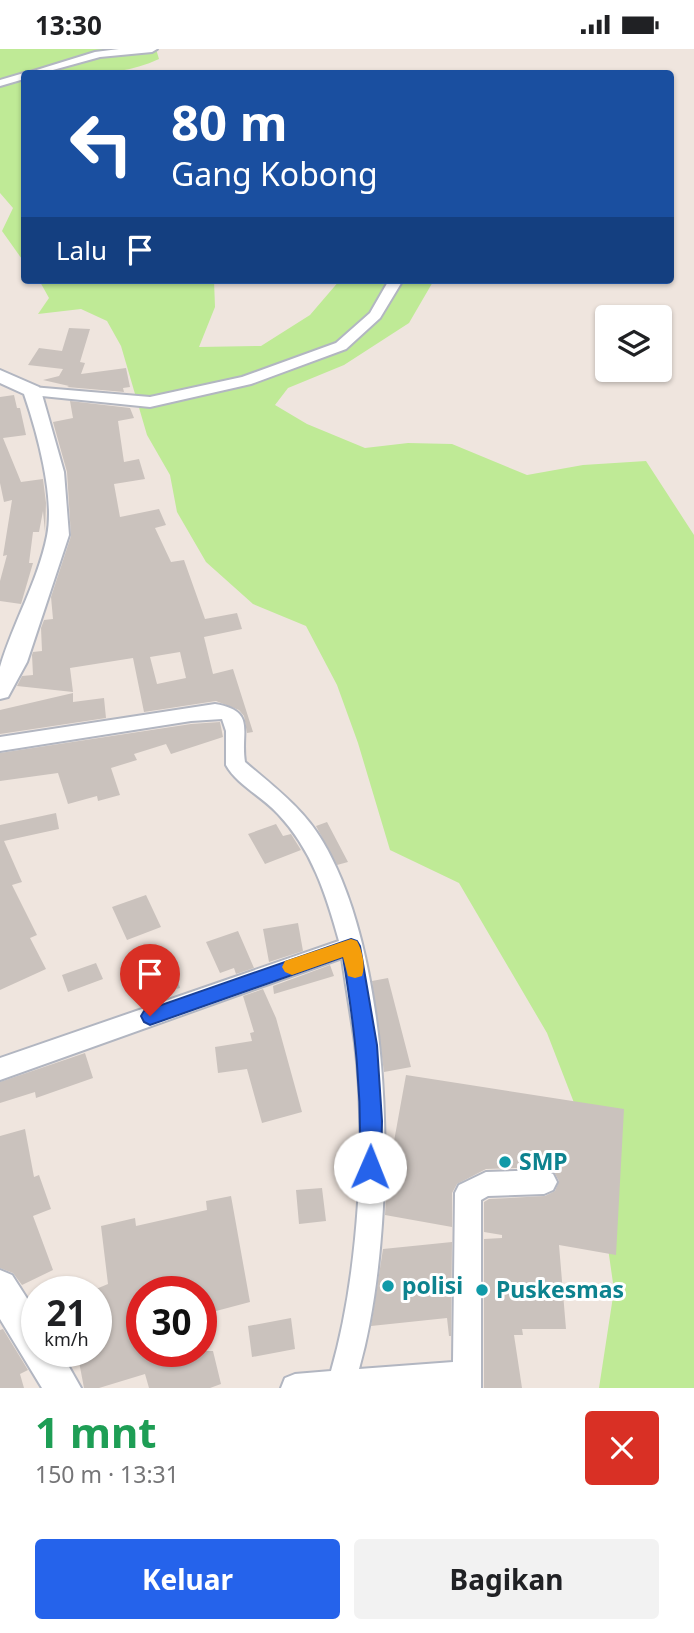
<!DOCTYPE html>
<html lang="id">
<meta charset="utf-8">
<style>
body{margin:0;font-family:"Noto Sans",sans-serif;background:#f2f2f2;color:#202124;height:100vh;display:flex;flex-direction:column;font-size:26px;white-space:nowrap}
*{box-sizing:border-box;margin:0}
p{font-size:23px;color:#757577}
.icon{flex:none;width:38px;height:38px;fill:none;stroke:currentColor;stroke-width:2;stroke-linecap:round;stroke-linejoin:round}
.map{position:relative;height:1339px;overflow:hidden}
.drawer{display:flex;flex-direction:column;background:#fff;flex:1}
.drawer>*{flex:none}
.top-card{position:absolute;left:21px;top:21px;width:653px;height:214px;border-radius:7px;box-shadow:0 2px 5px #0004;background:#1a4fa0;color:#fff;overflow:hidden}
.buttons{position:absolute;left:595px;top:256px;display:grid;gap:14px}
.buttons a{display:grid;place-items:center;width:77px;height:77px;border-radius:7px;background:#fff;box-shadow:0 2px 5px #0004;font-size:35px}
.speed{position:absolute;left:21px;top:1227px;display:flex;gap:14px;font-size:35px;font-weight:700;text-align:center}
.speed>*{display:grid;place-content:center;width:91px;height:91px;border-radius:50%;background:#fff;box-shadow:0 2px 5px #0004;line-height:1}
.speed small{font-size:18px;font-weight:400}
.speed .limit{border:10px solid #d22;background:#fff;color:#111}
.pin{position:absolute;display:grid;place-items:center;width:60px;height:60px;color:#fff;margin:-72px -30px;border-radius:50% 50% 50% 0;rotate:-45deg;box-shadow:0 0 7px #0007}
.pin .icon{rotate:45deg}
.me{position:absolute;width:77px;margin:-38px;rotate:1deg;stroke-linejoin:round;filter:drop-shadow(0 0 5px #0008)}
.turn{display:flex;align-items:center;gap:24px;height:147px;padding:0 35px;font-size:32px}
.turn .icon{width:91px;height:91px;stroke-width:2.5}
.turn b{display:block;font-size:49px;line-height:60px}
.then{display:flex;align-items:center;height:66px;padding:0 35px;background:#0003;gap:14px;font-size:26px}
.round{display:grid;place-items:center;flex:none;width:74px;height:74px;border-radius:7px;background:#f2f2f2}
.headline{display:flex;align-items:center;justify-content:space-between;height:119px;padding:0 35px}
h1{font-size:42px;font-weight:700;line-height:52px;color:#1e9e55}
.action{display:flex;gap:14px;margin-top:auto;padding:14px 35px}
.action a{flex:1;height:80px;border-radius:7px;background:#2563eb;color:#fff;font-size:28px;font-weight:700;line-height:80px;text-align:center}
.action a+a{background:#f2f2f2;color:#202124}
.status{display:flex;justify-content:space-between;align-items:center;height:49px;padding:0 35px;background:#fff;direction:ltr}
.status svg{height:19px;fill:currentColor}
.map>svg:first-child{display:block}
.green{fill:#bfea96}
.building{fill:#cac2bd;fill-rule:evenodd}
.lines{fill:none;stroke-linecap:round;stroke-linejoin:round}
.minor-casing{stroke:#b2b6c1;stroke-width:4}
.tertiary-casing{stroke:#b2b6c1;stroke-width:4}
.minor{fill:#fff;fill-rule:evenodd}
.tertiary{fill:#fff;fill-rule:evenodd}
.route{fill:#2563eb;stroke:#184099;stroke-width:2}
.slow{fill:#f59e0b}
.culture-dot{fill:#0f9aa8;stroke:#fff;stroke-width:2.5}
.labels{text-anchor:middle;stroke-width:6;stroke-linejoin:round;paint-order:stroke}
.near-culture-label{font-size:23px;font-weight:bold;fill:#0d838f;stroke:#fff;text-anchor:start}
</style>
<div class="status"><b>13:30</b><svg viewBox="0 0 49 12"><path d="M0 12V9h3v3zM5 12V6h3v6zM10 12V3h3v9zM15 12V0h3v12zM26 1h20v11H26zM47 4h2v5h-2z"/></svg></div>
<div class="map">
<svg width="694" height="1339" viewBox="0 0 694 1339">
<rect width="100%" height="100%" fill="#efe5de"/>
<path class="green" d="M0,0H156L159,10C117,30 70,24 24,24V213L2,182L13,159L0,144Z
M39,231H214L215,258L199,298L261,297L310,266L340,231H434L409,274L344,316L288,339L275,356L307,375L365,399L408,394L452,395L527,426L583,416L646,412L694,486V1339H599L614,1241L595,1108L547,984L459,834L390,801L358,694L337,636L306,577L253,555L206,513L177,463L170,426L147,386L121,297L107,272L81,260L38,265L49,249Z"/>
<path class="building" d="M69,279L90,280L80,313L85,314L81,325L126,319L130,338L123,339L124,343L67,338L69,337L43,331L59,327L63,320L28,316L39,299L62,302Z
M14,346L17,359H20L26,386L3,389L21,433L43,430L46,454L45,483L43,462L39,483H33L29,514H33L21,555L0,552V532L7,506L3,507L12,451L4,453L0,434V348Z
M70,352L130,359L134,369L118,372L124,413L139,410L145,430L114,435L120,468L159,460L166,476L155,479L171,513L184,511L205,570L237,564L242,580L204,588L213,625L233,620L253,683L247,684L244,667L239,661L216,652L144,663L133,609L70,619L73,643L17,637L22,627L33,626L32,606L33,603L42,602L41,579L44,571L53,570L51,548L71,487L67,423L53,373L73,369ZM180,603L186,629L157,635L150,608Z
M73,644V653L104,649L106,669L0,685V661Z
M220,673L223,688L171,705L166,695L134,705L137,711L111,719L120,746L98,752L97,747L68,755L58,724L0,732V704L191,675Z
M56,764L59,780L4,792L22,833L12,836L37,886L30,889L46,920L0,941V776Z
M327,773L348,813L337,816L316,777Z
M276,775L283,787L291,785L301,801L265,815L248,785Z
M146,846L161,878L127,891L112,858Z
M298,874L303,902L269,913L263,880Z
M238,882L254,919L236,925L234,919L220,924L206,893Z
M172,912L180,939L150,947L143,920Z
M96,914L103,930L68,943L62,926Z
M330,916L334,927L274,945L273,937Z
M388,929L411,1018L384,1023L372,932Z
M263,940L276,969L302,1063L262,1074L247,1020L218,1024L215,998L252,992L250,984L254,983L243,947Z
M85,1004L93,1029L36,1049L35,1043L0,1054V1033Z
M406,1026L624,1060L616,1206L559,1196L566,1280H522L523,1286H514L522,1339H484V1190L502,1189V1186L484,1183V1153L489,1150L545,1147L555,1142L559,1132L554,1123L544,1118L486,1120L457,1135L452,1144V1178L385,1166L387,1131Z
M25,1080L34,1128L39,1126L51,1160L33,1167L53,1221L22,1236L13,1224L0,1219V1087Z
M322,1139L326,1172L299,1175L296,1141Z
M231,1147L250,1253L201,1266V1242H142V1302H213L221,1335L210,1339H149L145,1325L99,1339H84L77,1302H96V1240L108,1235L101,1177L135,1169L136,1177L207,1161L206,1152Z
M452,1193L451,1287H449L447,1269L371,1277L383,1200Z
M291,1269L295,1300L252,1308L248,1277Z
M3,1280L28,1321L20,1325L24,1339H0V1281Z"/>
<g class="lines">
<defs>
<path id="minor" d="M119,0H157L152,3L100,8L42,24H27L95,3Z
M24,24H27H24V30L0,37V31Z
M389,231H403L380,269L346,300L251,335L150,358L32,346L25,342L32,338L150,348L242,328L336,294L370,264Z
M215,655C257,662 240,682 245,713C273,737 304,760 323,793C397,918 398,1182 359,1320L453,1313L455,1144L459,1136L486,1123L544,1121L553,1125L557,1133L553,1141L544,1145L488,1147L481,1151V1339H281L285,1329L295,1325L331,1322C358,1229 367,1091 355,994C351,966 346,938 342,909L0,1031V1009L339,892C326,845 312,801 278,765C263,748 237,736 226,716V682L222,670L191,672L0,702V688Z"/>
<path id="tertiary" d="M0,321L39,338L41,342L64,423L69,486L27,613L8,648L0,650C0,641 0,627 0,618C13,574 38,532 47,487C55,448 37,383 24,345L0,334Z
M0,1221L12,1226L37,1265V1302H60L81,1339H42L0,1270Z"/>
</defs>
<use href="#minor" class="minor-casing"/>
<use href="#tertiary" class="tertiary-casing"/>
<use href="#minor" class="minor"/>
<use href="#tertiary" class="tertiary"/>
</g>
<path class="route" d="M351,890L357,892L360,897L377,996L382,1072L381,1118L378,1125L370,1128L363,1125L360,1118C362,1043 355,981 343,908L150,976L144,973L141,967L144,962Z"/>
<path class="slow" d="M351,890L357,892C362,901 366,917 362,927L355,929L348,927L343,908L292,926L285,923L282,918L285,912Z"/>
<g class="culture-dot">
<circle cx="505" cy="1113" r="7"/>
<circle cx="388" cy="1237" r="7"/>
<circle cx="482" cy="1241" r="7"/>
</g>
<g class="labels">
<g class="near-culture-label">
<text x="519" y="1121">SMP</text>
<text x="402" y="1245">polisi</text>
<text x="496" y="1249">Puskesmas</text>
</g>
</g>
</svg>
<div class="buttons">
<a><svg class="icon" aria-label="layers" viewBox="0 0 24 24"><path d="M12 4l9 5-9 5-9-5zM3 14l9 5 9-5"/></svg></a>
</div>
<div class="speed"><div>21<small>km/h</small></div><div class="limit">30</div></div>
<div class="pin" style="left:150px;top:967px;background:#d93025"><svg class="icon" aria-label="arrive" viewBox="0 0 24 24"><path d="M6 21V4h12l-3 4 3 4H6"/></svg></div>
<svg class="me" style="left:370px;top:1118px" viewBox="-20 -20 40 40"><circle r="19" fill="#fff"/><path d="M0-13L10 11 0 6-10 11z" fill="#2563eb"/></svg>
<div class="top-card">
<div class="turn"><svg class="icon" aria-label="left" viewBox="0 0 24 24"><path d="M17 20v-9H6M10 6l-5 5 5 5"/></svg><div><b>80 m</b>Gang Kobong</div></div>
<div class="then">Lalu<svg class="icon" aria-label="arrive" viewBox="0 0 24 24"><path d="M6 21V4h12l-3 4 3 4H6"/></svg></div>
</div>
</div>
<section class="drawer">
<div class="headline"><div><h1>1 mnt</h1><p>150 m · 13:31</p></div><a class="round" style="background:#d93025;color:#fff"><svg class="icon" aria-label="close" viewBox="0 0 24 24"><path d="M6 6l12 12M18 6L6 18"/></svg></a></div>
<div class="action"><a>Keluar</a><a>Bagikan</a></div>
</section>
